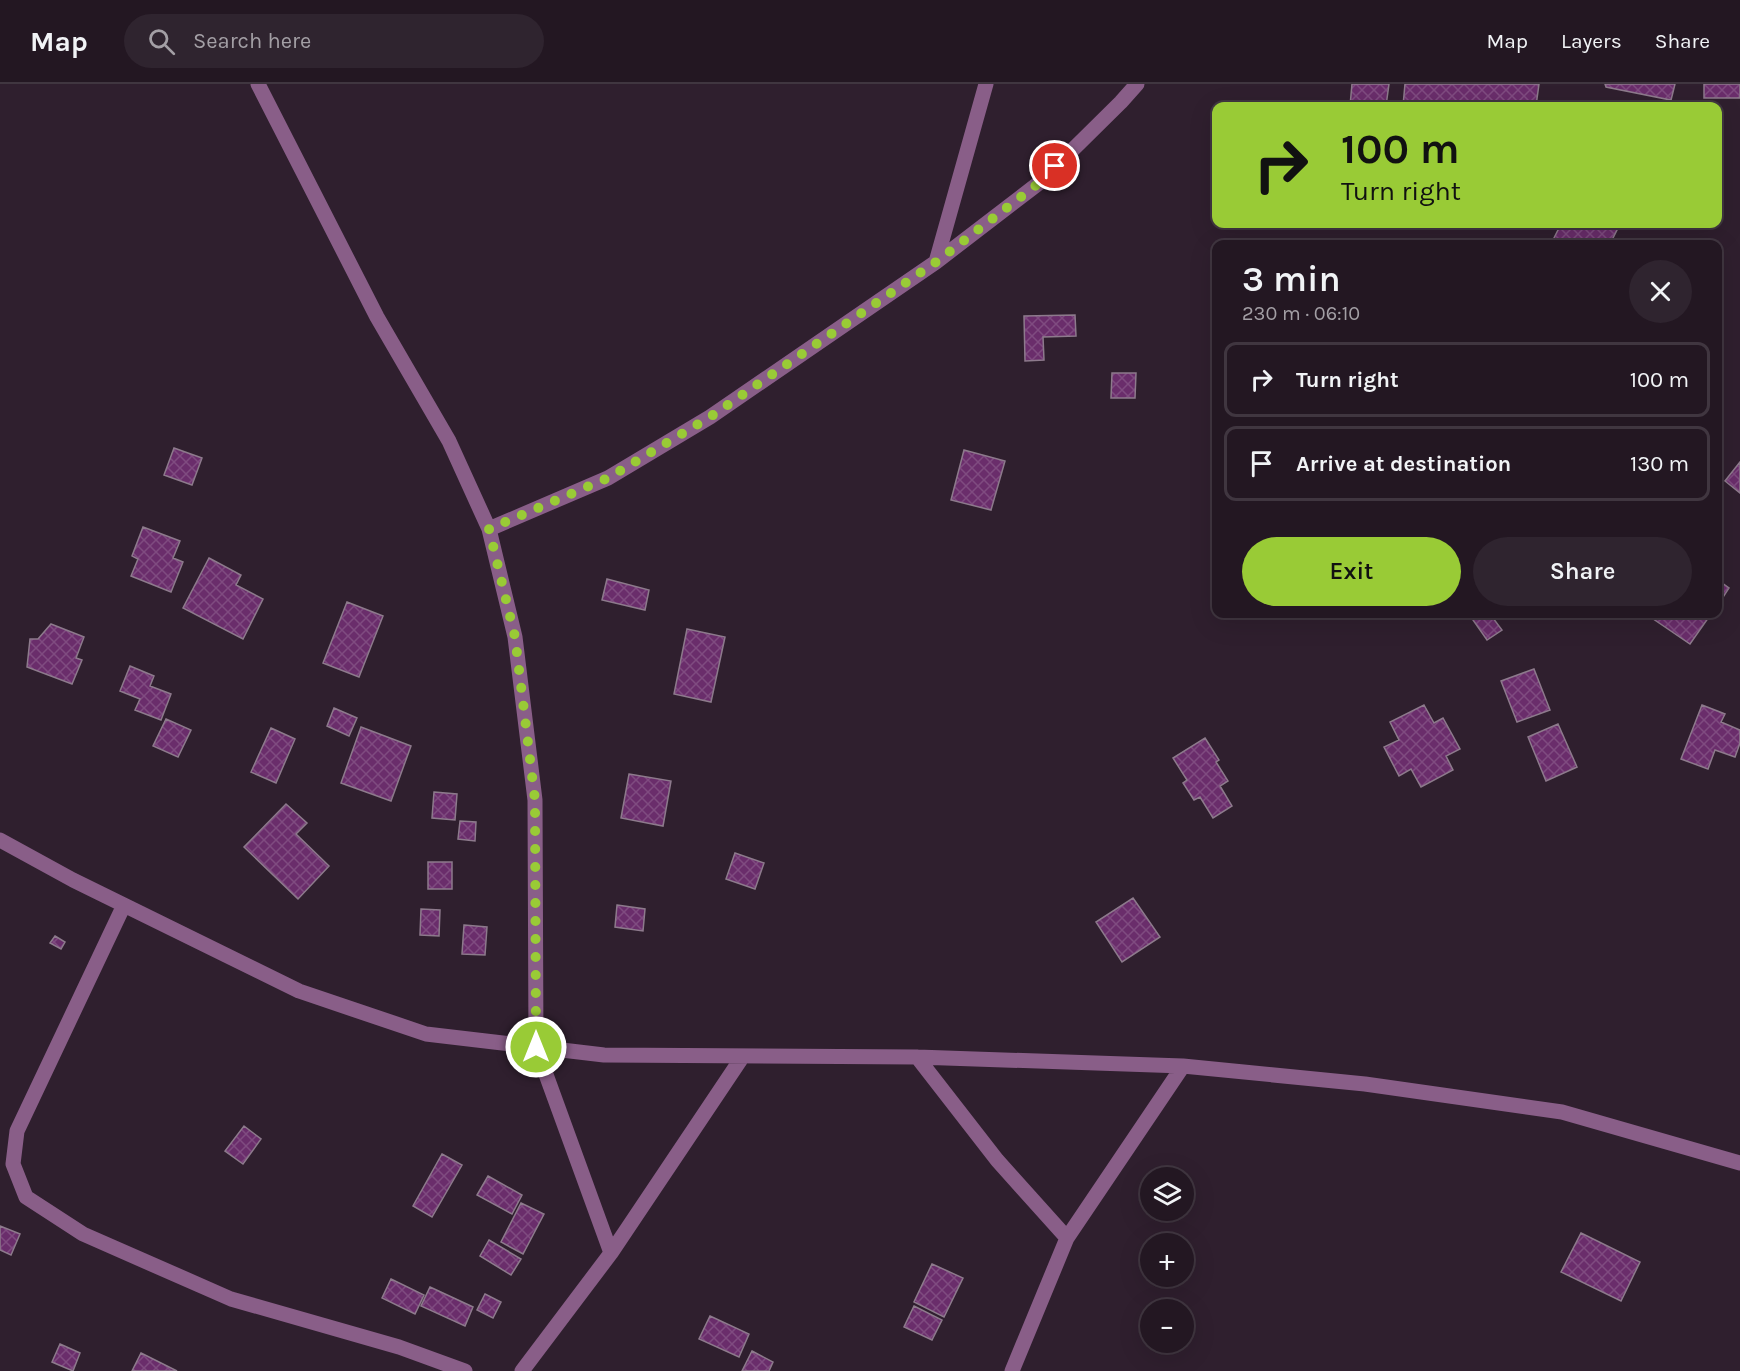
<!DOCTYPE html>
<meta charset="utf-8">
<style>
body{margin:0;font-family:Karla,sans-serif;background:#2f242f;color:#f1f3f6;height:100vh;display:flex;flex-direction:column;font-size:22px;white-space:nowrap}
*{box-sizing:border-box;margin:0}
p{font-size:20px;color:#a39fa5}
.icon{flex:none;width:33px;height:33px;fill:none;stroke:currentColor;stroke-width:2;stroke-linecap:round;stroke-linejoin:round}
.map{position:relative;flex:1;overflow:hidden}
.panel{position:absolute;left:1212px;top:156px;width:510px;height:378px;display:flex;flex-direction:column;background:#231722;border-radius:12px;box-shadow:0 6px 24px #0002,0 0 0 2px #403640}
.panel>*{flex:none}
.top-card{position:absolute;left:1212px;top:18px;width:510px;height:126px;border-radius:12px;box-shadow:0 6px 24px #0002,0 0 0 2px #403640;background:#99cb36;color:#111;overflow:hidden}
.controls{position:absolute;left:1140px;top:1083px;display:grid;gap:12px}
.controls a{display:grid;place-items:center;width:54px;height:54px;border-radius:50%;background:#231722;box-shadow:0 6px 24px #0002,0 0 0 2px #403640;font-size:30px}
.pin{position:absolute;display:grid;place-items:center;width:51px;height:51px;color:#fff;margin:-26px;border:3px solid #fff;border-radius:50%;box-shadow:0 2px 6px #0007}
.me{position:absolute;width:66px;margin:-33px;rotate:0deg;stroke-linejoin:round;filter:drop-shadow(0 0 4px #0008)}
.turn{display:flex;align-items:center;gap:21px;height:126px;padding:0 30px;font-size:27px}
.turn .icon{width:78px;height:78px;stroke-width:2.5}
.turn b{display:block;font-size:42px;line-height:51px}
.round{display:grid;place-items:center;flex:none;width:63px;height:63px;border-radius:32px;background:#2f242f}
.headline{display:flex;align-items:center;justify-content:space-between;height:102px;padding:0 30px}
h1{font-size:36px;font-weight:600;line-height:45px}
.cta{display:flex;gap:12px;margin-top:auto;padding:12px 30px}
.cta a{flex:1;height:69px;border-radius:36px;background:#99cb36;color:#111;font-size:24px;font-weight:600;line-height:69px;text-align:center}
.cta a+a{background:#2f242f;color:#f1f3f6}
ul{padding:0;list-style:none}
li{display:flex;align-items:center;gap:18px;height:75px;margin:0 12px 9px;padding:0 18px;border:3px solid #403640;border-radius:12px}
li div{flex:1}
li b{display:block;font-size:22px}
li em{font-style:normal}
header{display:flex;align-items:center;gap:36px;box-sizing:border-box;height:84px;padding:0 30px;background:#231722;border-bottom:2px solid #403640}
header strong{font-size:28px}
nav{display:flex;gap:33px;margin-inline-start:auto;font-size:21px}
.search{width:420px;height:54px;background:#2f242f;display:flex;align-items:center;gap:15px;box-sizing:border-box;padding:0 21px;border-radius:33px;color:#a39fa5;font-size:22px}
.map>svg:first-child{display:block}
.building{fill:url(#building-cross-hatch);stroke:#8d7a8c;stroke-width:1.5}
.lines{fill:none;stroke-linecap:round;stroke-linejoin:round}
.minor{stroke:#895e88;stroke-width:15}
.route{stroke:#99cb36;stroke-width:10;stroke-dasharray:0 18}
</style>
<header>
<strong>Map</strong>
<div class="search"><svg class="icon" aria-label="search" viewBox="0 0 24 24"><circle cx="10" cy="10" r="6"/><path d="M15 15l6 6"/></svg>Search here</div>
<nav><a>Map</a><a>Layers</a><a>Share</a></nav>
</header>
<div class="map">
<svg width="1740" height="1287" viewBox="0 0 1740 1287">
<defs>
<pattern id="building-cross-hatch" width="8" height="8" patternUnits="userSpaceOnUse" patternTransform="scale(1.5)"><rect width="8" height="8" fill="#6a2d6b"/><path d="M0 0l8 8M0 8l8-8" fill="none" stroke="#7f4b80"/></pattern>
</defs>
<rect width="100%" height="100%" fill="#2f1f2e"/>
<path class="building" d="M1352,0H1389L1386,22H1350Z
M1405,0H1539L1536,22H1403Z
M1605,0H1675L1671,16L1606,3Z
M1704,0H1740V14H1704Z
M1561,140H1620L1610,160H1551Z
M1075,231L1076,252L1043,253L1044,276L1025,277L1024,232Z
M1112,289H1136L1135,314H1111Z
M174,364L202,374L192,401L164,391Z
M964,366L1005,377L991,426L951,416Z
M1740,378V409L1725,397Z
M143,443L180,457L173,474L183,478L171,508L131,492L138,475L132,472Z
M209,474L241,491L236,501L263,515L243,555L183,524Z
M607,495L649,506L645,526L602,516Z
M1718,496L1729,504L1718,521Z
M347,518L383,532L359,593L323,579Z
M1483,530H1490L1502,546L1487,556L1473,536Z
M1646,530H1711L1690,560Z
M51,540L84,553L76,574L82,576L72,600L27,583L30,555H38Z
M687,545L725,553L711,618L674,610Z
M130,582L154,592L150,602L171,610L161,636L135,626L140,615L120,607Z
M1534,585L1550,626L1517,638L1501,597Z
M1424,621L1434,639L1443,634L1460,665L1446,672L1453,686L1421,703L1411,685L1399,692L1384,663L1399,656L1390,638Z
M1702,621L1725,630L1721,638L1740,646V659L1735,673L1715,666L1708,685L1681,675Z
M334,624L357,634L349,652L327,642Z
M166,635L191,646L178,673L153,662Z
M1558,640L1577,683L1546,697L1528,653Z
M361,643L411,662L391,717L341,699Z
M271,644L295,655L276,699L251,688Z
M1205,654L1219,676L1216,678L1228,697L1220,702L1232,722L1213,734L1200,713L1194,716L1183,699L1187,696L1173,674Z
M629,690L671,697L663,742L621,734Z
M434,708L457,710L455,736L432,734Z
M286,720L307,739L296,750L329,782L298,815L244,763Z
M460,737L476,738L475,757L458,755Z
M735,769L764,779L755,805L726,795Z
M428,778H452V805H428Z
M1133,814L1160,853L1122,878L1096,838Z
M617,821L645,825L643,847L615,843Z
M421,825L440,826L439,852L420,851Z
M464,841L487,843L485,871L462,870Z
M55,852L65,858L61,865L50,859Z
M244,1042L261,1055L243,1080L225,1067Z
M442,1070L462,1081L432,1133L413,1122Z
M488,1092L522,1111L512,1130L477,1111Z
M521,1119L544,1130L523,1170L501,1158Z
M0,1142L20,1150L11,1171L0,1166Z
M1581,1149L1640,1178L1621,1217L1561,1188Z
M489,1156L521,1175L511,1191L480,1172Z
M932,1180L963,1194L944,1233L914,1218Z
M391,1195L424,1211L415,1230L382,1214Z
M430,1203L473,1223L465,1242L421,1222Z
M485,1210L501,1218L493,1234L477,1226Z
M914,1222L942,1236L932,1256L904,1243Z
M710,1232L749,1250L739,1273L699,1255Z
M60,1260L80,1269L73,1287L52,1278Z
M752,1267L773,1278L769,1287H742Z
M141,1269L177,1287H132Z"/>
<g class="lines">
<path class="minor" d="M258,0L377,233L449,357L489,445L515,553L535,716L536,963L611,1169
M936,178L986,0
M489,445L608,394L710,333L866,226L936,178L1039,99L1121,18L1137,0
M0,756L73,796L299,907L426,950L604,971L917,973L1183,982L1365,1000L1562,1028L1740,1079
M124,821L17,1047L13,1080L26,1113L83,1150L231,1215L399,1263L465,1287
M917,973L997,1076L1067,1154
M522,1287L611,1169L743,972
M1012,1287L1067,1154L1183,982"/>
</g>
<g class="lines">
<path class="route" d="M536,963L535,716L515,553L489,445L608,394L710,333L936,178L1039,99L1055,82"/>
</g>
</svg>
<div class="controls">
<a><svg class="icon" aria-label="layers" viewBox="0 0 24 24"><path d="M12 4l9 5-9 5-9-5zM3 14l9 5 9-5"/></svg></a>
<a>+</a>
<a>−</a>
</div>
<div class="pin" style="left:1055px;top:82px;background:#d93025"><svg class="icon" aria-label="arrive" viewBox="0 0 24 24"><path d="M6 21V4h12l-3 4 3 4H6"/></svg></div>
<svg class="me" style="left:536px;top:963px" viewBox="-20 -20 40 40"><circle r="17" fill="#99cb36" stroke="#fff" stroke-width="3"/><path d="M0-11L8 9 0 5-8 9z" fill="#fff"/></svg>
<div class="top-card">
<div class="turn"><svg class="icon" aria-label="right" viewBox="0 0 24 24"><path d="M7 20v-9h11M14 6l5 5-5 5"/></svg><div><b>100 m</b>Turn right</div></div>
</div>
<section class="panel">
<div class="headline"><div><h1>3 min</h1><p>230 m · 06:10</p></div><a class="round"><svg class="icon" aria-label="close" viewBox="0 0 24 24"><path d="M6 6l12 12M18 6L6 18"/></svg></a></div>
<ul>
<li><svg class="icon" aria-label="right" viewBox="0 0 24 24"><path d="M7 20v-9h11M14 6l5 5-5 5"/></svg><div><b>Turn right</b></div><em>100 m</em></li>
<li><svg class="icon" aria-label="arrive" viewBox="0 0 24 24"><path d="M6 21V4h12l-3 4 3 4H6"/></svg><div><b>Arrive at destination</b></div><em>130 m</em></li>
</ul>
<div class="cta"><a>Exit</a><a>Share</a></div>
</section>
</div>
